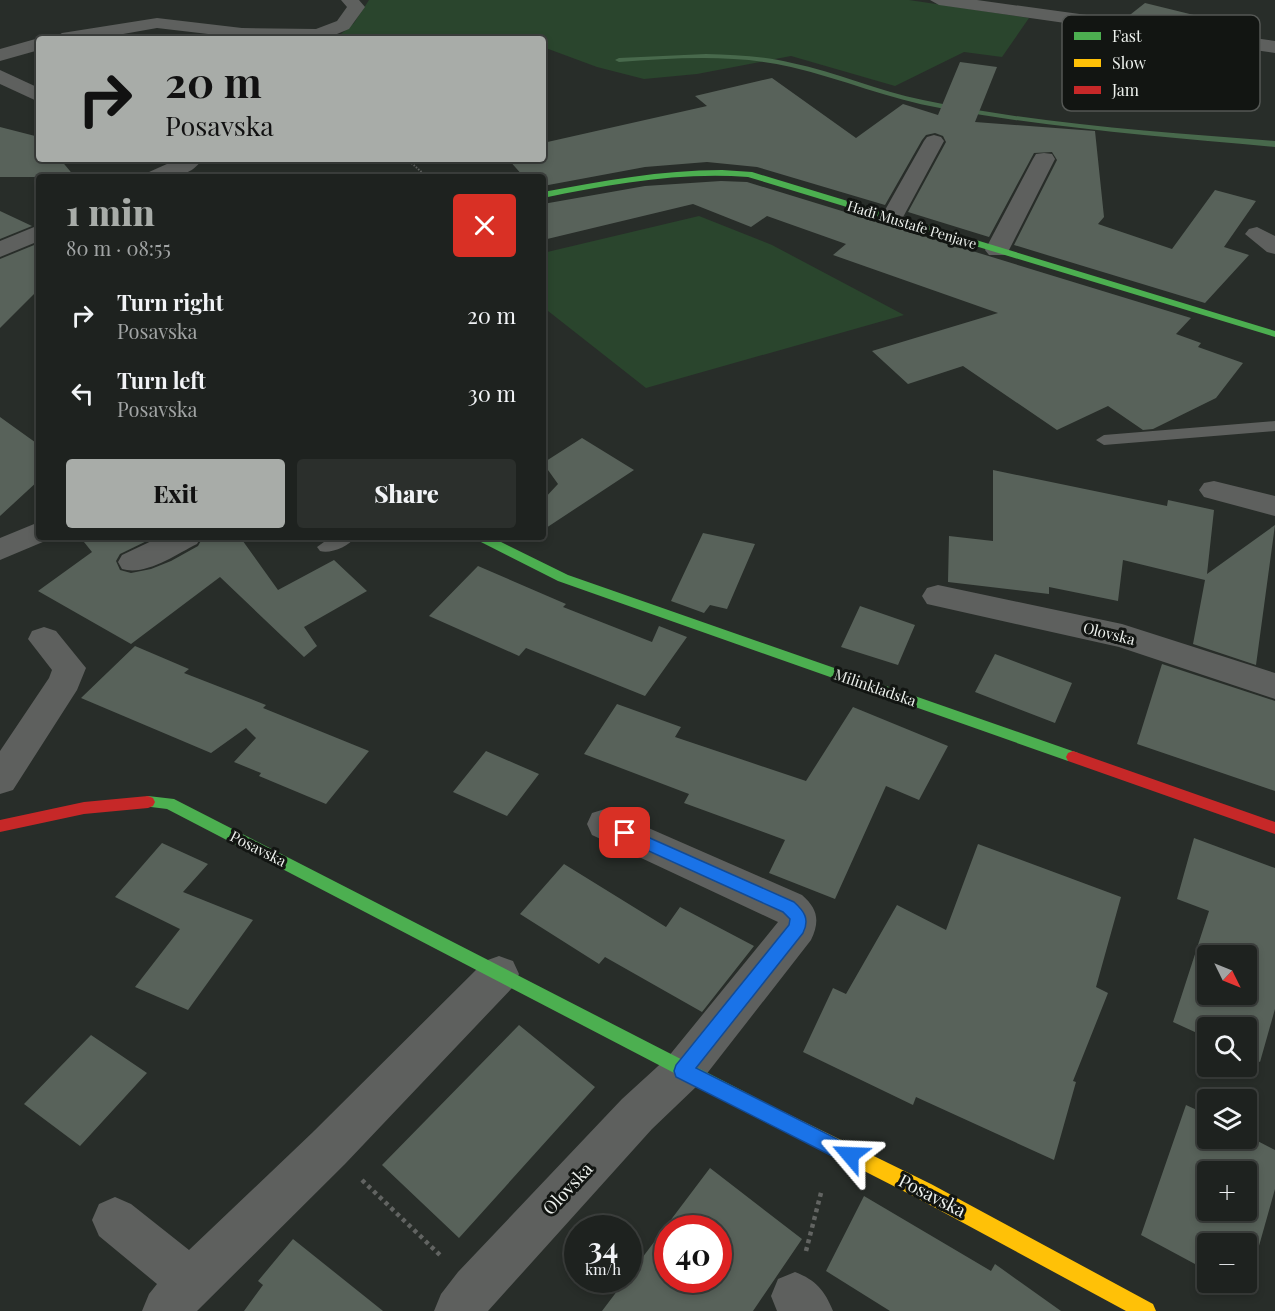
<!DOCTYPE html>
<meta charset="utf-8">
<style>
body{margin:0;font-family:"Playfair Display",serif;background:#2b2f2c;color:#f1f3f6;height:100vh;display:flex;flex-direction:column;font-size:22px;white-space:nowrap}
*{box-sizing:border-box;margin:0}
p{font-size:20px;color:#a1a4a4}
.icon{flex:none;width:33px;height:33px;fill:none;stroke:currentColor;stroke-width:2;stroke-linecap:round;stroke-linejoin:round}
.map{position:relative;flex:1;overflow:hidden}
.sheet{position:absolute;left:36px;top:174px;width:510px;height:366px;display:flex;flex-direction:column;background:#1e221f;border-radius:6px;box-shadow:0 3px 9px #0003,0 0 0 2px #3c3f3d}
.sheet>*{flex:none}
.guide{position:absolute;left:36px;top:36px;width:510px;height:126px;border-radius:6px;box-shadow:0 3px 9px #0003,0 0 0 2px #3c3f3d;background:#a8aca8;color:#111;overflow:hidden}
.needle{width:39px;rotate:133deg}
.tools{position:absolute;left:1197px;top:945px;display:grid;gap:12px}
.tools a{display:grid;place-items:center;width:60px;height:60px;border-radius:6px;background:#1e221f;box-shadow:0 3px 9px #0003,0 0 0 2px #3c3f3d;font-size:30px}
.speed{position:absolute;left:564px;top:1215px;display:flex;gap:12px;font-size:30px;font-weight:700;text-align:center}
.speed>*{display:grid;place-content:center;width:78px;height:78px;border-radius:50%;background:#1e221f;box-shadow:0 3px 9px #0003,0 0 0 2px #3c3f3d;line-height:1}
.speed small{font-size:15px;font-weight:400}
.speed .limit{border:9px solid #d22;background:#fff;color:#111}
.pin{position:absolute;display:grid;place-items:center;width:51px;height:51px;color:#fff;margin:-26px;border-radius:12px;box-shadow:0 3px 9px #0006}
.me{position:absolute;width:66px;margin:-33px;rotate:296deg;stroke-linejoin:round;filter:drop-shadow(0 0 4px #0008)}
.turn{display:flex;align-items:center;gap:21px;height:126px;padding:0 30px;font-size:27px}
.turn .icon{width:78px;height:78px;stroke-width:2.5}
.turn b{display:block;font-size:42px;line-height:51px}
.round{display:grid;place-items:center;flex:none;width:63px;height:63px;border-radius:6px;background:#2b2f2c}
.summary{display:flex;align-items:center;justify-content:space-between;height:102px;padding:0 30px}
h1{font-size:36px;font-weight:800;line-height:45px;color:#a8aca8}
.button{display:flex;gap:12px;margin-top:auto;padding:12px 30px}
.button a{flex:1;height:69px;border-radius:6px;background:#a8aca8;color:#111;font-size:24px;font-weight:800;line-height:69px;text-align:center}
.button a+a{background:#2b2f2c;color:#f1f3f6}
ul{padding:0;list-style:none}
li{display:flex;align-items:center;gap:18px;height:78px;padding:0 30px}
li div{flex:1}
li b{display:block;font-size:22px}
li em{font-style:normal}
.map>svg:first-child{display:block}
.green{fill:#2a452d}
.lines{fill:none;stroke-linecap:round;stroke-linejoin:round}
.stream{fill:#48694c;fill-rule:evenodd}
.building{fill:#58625a;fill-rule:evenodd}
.path-far1{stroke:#626462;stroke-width:2;stroke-dasharray:1.5 1.5;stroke-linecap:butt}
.path{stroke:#626462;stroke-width:4.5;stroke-dasharray:4 4;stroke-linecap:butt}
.lane{fill:#5e605e;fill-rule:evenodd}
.street{fill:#5e605e;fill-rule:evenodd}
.fast{fill:#4caf50;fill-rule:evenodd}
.slow{fill:#ffc107;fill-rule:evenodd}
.jam{fill:#c62828;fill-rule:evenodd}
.route{fill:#1a73e8;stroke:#114b97;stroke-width:1.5}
.labels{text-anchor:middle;stroke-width:6;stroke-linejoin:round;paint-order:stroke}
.far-street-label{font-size:14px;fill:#edf1ed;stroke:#121512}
.street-label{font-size:15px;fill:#edf1ed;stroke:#121512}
.near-street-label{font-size:18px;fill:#edf1ed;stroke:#121512}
.key{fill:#121512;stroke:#545754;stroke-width:1.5}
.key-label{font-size:16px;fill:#edf1ed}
</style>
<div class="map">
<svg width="1275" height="1311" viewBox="0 0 1275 1311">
<rect width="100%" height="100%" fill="#282d29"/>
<path class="green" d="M369,0H909L1029,18L1002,57L964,52L895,86L791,56L697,74L644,79L597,67L543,47V39H511L491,34L455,39H335L354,23Z
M699,216L772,245L904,315L646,388L543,307V253Z"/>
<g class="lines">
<path class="stream" d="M706,54C735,55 763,56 792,63C836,72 878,91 923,100C1038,124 1158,132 1275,141V147C1163,137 1051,128 940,108C889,99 842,79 791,67C735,54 676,58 619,62L615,60L619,58Z"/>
</g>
<path class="building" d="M1145,3L1206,18L1200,28L1126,18Z
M960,62L997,67L975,122L1095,131L1104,217L1098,224L1172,249L1215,190L1256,201L1224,247L1249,255L1205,303L1014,245L1057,160L1052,152L1034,153L989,237L908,212L946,142L943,136L935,133L926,135L922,140L885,205L757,167L707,162L645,167L543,186V177H524L508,159H543V143L707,106L695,96L772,78L856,138L903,104L938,115Z
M0,127L39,137V159H60L75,177H0Z
M721,181L747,182L1191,318L1176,334L1201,343L1198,347L1243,363L1216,398L1153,429L1143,430L1108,406L1057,430L963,366L908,384L872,351L998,313L833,255L846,244L767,216L751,227L693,204L543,240V204L645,186Z
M0,211L32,226L0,239Z
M39,243V289L0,328V259Z
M0,417L39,445V480L0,516Z
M582,438L634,470L543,530V500L558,484L543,463Z
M993,470L1167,506L1168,500L1214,510L1207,574L1275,525L1256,665L1193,644L1205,580L1123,560L1118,601L1049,587V594L948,582L949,536L993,541Z
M703,533L755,544L727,609L710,605L704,613L671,601Z
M80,537H155L120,554L116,561L120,570L131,573L151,569L171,561L198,546L203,537H240L278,590L334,560L367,591L304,627L317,646L304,657L220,577L131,644L38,591L92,552Z
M478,566L566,604L563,607L652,642L659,626L687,637L645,696L526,648L519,656L429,616Z
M860,606L915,625L898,665L841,647Z
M135,646L189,669L184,673L266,705L263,708L369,751L326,804L259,776L261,773L234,762L256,738L246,728L211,753L81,698Z
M995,654L1072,683L1055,723L975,692Z
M1162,664L1275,701V791L1137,744Z
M617,704L681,727L675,737L806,781L853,707L948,746L919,800L886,786L835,899L769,873L785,840L684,803L689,794L584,754Z
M486,751L539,774L507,816L453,792Z
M1194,838L1275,868V1009L1260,1062L1246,1056V1028H1208V1038L1173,1022L1209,911L1177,899ZM1208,956H1246V994H1208Z
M162,843L208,864L183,892L253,920L188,1010L135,987L180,929L115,897Z
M978,844L1121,897L1096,987L1108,993L1073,1081L1076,1082L1054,1160L916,1097L913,1105L803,1052L833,988L846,994L897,905L946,930Z
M564,864L666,927L680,907L754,946L702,1012L605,957L599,964L520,914Z
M519,1025L595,1087L459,1238L382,1165Z
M91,1035L147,1073L80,1146L24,1104Z
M1186,1105L1208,1115V1138H1246V1135L1275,1150V1189L1246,1292L1229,1282H1246V1244H1208V1271L1141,1235ZM1208,1172H1246V1210H1208Z
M710,1168L802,1239L753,1311H602ZM668,1228H718V1280H668Z
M864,1196L991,1271L995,1264L1061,1311H890L826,1271Z
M293,1239L383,1311H244L263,1285L258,1281Z"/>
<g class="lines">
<path class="path-far1" d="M407,159L427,177"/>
<path class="path" d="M362,1180L441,1256
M806,1251L822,1189"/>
<path class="lane" d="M1275,421V431L1104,445L1096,440L1104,435Z
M331,537H355C349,547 330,554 320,551L317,547Z"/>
<path class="street" d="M341,0H359L365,7L349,29L325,39L242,38L157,28L95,39H53L62,33L157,18L242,28L316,29L337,21L347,7Z
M930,0H977L1275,41V53L939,5Z
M39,38L41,39H39V50L0,61V49Z
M0,70L39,88V102L0,84Z
M934,135L941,137L944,141L902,219L899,224H883L880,219L924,141L927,137Z
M1044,153L1052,154L1055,159L1009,250L1005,255H989L985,250L1033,159L1036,154Z
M178,159H198L200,162C188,179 164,177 146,177L149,172Z
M39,225V241L0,257V241Z
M1257,227L1275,236V254L1267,252L1245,234L1249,229Z
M1214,481L1275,496V516L1204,497L1199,490L1204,483Z
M39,522V537H51L50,539L0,560V538Z
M160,537H201L197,544C175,555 146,576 122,569L118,562L122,555Z
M938,585L1122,624L1275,673V699L1119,647L927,604L922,596L927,588Z
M44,627L56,631L86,668L77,690L13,790L0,794V751L49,678L52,670L28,639L32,631Z
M605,809L802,895C818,909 820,921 811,940L698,1085L652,1129L488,1311H434L441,1294L458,1272L622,1099L668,1057L778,922L592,835L587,824L592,813Z
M499,956L513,961L519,974L513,987L345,1164L197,1311H142L149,1294L157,1284L99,1236L92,1220L99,1204L115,1197L131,1204L189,1250L313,1132L485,961Z
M795,1272C816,1280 825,1291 833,1311H777L771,1296L778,1279Z"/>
<path class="fast" d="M722,170L752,172L1275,331V337L748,177C678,172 612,184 543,198V192C602,181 661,170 722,170Z
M475,537H491L568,575L1078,753L1080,757L1078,761H1068L558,581L477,540Z
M148,796L174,799L790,1115L793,1121L790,1127L784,1130L778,1127L167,809L143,806L141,802L143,798Z"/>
<path class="slow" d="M784,1112L931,1184L1153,1304L1156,1311H1126L917,1198L778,1127L775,1121L778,1115Z"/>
<path class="jam" d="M1073,751L1275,822V834L1068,761L1066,757L1068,753Z
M148,796L153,798L155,802L153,806L148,808L84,814L0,832V820L84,802Z"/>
</g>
<path class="route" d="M625,827L794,902C804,911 810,919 803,933L696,1068L857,1149L860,1155L857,1162L850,1165L844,1162L676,1077L674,1071L676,1065L789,925L790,919L783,912L620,838L617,833L620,829Z"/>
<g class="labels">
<g class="far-street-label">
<text transform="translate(912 225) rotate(17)" y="5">Hađi Mustafe Penjave</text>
</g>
<g class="street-label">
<text transform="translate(1109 634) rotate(14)" y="5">Olovska</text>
<text transform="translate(875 688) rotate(19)" y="5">Milinkladska</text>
<text transform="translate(258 849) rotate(27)" y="5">Posavska</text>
</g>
<g class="near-street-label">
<text transform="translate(568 1189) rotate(-47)" y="6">Olovska</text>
<text transform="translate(932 1196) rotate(27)" y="6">Posavska</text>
</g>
</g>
<rect x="1062" y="15" width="198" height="96" rx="9" class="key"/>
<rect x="1074" y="32" width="27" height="8" fill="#4caf50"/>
<rect x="1074" y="59" width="27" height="8" fill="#ffc107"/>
<rect x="1074" y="86" width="27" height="8" fill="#c62828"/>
<g class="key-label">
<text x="1112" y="42">Fast</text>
<text x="1112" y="69">Slow</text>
<text x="1112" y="96">Jam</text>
</g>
</svg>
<div class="tools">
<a><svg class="needle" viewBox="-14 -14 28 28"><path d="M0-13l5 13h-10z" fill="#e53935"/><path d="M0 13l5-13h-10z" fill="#a1a4a4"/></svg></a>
<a><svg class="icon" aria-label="search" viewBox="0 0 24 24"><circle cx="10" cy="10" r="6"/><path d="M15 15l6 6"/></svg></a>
<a><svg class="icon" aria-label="layers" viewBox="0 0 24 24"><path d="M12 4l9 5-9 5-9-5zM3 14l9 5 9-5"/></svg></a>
<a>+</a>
<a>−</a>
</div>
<div class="speed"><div>34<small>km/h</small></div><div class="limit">40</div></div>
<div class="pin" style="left:625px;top:833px;background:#d93025"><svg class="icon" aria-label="arrive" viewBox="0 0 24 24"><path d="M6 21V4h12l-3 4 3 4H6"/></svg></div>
<svg class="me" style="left:850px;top:1155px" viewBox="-20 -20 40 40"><path d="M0-17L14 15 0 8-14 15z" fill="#1a73e8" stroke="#fff" stroke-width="4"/></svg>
<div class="guide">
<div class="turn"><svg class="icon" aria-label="right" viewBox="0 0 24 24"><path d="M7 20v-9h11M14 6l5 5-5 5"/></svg><div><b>20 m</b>Posavska</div></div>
</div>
<section class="sheet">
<div class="summary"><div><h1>1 min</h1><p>80 m · 08:55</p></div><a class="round" style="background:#d93025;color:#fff"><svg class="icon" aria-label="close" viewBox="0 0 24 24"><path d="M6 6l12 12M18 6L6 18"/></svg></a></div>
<ul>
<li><svg class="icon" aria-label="right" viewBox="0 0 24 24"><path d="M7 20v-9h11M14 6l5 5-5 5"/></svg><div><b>Turn right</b><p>Posavska</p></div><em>20 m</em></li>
<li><svg class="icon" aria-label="left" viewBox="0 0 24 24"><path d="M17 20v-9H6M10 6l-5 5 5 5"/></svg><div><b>Turn left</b><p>Posavska</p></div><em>30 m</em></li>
</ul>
<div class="button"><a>Exit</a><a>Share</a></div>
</section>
</div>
